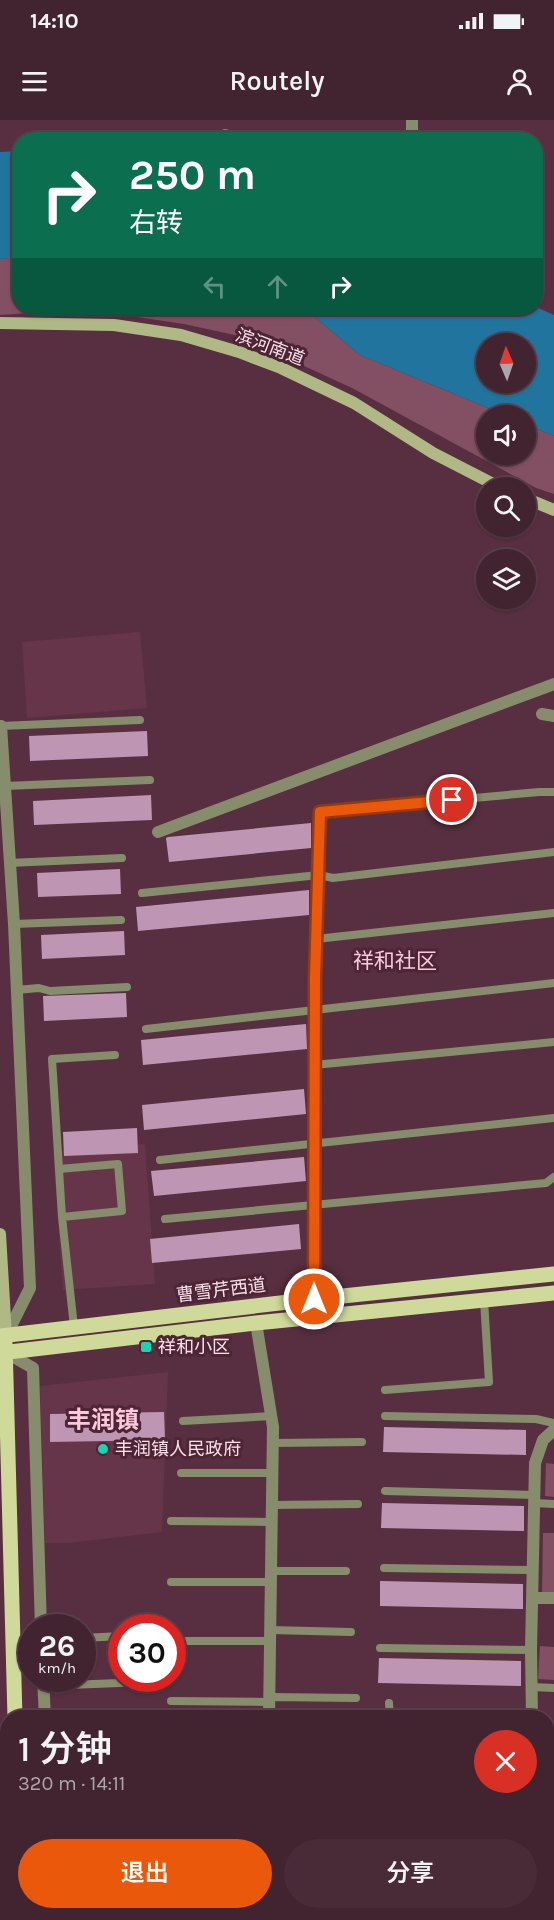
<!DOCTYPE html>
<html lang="zh">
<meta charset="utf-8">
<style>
body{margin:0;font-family:Karla,"Noto Sans SC",sans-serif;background:#492b38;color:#f1f3f6;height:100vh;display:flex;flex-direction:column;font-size:22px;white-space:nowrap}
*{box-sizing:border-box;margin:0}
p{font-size:20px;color:#aea4ab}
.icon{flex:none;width:33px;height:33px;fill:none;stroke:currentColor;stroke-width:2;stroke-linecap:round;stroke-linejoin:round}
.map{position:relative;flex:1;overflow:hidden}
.details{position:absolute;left:0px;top:1590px;width:555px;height:210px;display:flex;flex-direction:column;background:#422330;border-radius:24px 24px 0 0;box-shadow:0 2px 4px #0004,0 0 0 2px #5a404c}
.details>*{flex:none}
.top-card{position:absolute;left:12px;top:12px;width:531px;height:183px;border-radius:24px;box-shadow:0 2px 4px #0004,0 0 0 2px #5a404c;background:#0b6e4f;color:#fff;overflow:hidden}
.needle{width:39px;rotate:358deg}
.tools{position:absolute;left:476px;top:213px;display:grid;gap:12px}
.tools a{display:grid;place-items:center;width:60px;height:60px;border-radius:50%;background:#422330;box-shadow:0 2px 4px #0004,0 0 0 2px #5a404c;font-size:30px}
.speed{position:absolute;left:18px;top:1494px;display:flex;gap:12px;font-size:30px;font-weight:700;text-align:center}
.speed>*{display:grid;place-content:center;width:78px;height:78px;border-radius:50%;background:#422330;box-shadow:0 2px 4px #0004,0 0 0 2px #5a404c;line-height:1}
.speed small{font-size:15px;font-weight:400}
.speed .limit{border:9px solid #d22;background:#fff;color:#111}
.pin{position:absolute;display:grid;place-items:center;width:51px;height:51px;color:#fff;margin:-26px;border:3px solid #fff;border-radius:50%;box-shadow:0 2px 6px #0007}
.me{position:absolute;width:66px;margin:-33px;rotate:0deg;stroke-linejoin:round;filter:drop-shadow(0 0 4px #0008)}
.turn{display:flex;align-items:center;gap:21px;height:126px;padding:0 18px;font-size:27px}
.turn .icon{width:78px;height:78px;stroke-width:2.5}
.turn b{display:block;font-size:42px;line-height:51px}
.lanes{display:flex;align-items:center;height:57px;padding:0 18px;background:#0003;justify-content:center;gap:30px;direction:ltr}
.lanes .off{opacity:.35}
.round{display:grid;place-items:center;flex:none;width:63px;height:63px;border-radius:32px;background:#492b38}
.overview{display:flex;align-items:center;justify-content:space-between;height:102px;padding:0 18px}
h1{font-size:36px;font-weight:600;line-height:45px}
.primary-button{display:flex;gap:12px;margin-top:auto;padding:12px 18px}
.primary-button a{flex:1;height:69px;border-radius:36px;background:#ea580c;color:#fff;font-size:24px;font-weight:600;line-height:69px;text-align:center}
.primary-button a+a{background:#492b38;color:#f1f3f6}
.status{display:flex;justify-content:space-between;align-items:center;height:42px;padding:0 30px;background:#422330;direction:ltr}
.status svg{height:16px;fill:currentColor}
header{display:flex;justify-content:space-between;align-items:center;height:78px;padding:0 18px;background:#422330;font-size:27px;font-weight:600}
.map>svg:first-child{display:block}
.built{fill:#663549}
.green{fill:#824f63}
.water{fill:#20749d;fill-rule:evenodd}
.building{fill:#be96b4}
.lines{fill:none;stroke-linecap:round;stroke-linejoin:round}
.lane{stroke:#878c6d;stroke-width:8}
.street{stroke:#878c6d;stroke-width:12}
.secondary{stroke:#b0b886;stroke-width:12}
.primary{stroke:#cfd999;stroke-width:15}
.route-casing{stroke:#983908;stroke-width:15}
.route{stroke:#ea580c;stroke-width:10}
.poi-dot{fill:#17d5b2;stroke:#4d2535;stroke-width:2}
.labels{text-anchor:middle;stroke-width:6;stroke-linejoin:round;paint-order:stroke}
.street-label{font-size:18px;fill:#fbe0e9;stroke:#4d2535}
.poi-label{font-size:18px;fill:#fbe0e9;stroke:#4d2535;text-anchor:start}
.quarter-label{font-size:21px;fill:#fcc8da;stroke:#4d2535}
.district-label{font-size:24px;font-weight:bold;fill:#fcc8da;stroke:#4d2535}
</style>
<div class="status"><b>14:10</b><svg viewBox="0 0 49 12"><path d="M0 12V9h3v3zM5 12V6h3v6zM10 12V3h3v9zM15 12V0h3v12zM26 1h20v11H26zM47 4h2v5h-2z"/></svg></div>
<header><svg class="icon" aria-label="menu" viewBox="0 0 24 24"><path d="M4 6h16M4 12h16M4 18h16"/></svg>Routely<svg class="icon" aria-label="person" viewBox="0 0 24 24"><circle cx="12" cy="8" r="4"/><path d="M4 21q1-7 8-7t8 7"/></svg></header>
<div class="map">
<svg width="554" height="1800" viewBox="0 0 554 1800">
<rect width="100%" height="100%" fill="#582f40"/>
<path class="built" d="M140,512L147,588L27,598L22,522Z
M145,1024L155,1164L63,1170L53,1031Z
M168,1252L162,1412L69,1423H45L40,1266Z"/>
<path class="green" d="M19,137L20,188H304L360,235L505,295L486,296V334H525V304L554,316V374L536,368L352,268L239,216L184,204L109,193L58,191L0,195V139Z
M546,1343L554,1344V1377L545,1376Z
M543,1413H554V1474H542Z
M540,1526L554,1527V1560L538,1559Z"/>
<path class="water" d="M19,31V137L0,139V32Z
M536,187L554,195V316L525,304V296L505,295L360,235L304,188ZM486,224H525V262H486Z"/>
<path class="building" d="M147,611L148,636L30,641L29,616Z
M151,675L152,700L34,705L33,681Z
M311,703V728L169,742L166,718L168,717Z
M120,749L121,774L38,777L37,753Z
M309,770V795L138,811L136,787Z
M124,811L125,835L42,839L41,815Z
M126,873L127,897L44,901L43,876Z
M306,904L307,929L143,945L141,920Z
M304,969L306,994L144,1010L142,985Z
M137,1008L138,1033L64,1036L63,1012Z
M304,1037L306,1061L154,1076L151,1051Z
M299,1104L301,1129L152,1143L150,1119Z
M164,1292L165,1320L50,1322V1294Z
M384,1307L526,1310V1335L383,1332Z
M382,1383L524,1386V1411L381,1408Z
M380,1461L523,1464V1489L380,1486Z
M379,1538L521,1541V1566L378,1563Z"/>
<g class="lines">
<path class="lane" d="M1,606L140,600
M5,666L150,660
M320,692L539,672H554
M9,743L122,738
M142,773L319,755L333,758L554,732
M14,804L121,800
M316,819L554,793
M16,870L39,868L50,871L127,867
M146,909L554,863
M314,945L554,922
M160,1040L554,998
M59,1049L118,1044L122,1091L62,1097
M165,1099L546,1063L554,1057
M74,1207L62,1097L52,939L115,935
M385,1270L489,1262L484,1180
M385,1296L536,1299L554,1303
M183,1301L272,1296
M273,1323L362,1322
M181,1353H273
M385,1371L534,1375
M534,1383L554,1384
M271,1385L358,1384
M171,1401L272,1402
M384,1448L533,1450
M271,1451H346
M171,1462H271
M270,1510L351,1512
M82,1518L122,1516
M172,1521H270
M380,1528L531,1530
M44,1566L144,1562
M532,1567L554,1568
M269,1577L356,1578
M171,1581L269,1582
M389,1583L390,1598
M548,1714H554
M548,1788H554
M109,1792V1800
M393,1792V1800
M221,1800L222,1792"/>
<path class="street" d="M412,0V20
M225,15L242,20
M542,594L554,596
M1,606L14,804L30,1168L6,1216
M158,712L554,564
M314,1179L315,858L320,692
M256,1203L273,1307L269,1598
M5,1232L33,1248L41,1508
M532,1478H554
M43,1558L45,1598
M532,1598L531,1530L535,1343L543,1320L554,1310
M548,1642H554
M380,1792V1800"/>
<path class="secondary" d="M0,203L114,205L181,215L239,232L281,248L354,283L433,333L501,368
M525,378L554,390
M0,1114L6,1216"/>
<path class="primary" d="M0,1216L314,1179L554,1154
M5,1222L15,1598
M0,1233L256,1203L554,1173
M0,1662L4,1800
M21,1792V1800"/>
</g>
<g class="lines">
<defs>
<path id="route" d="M314,1179L315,858L320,692L452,680"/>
</defs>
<use href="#route" class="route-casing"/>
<use href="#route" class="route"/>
</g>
<g class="poi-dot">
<rect x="140" y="1221" width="12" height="12" rx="3"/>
<circle cx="103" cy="1329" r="6"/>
</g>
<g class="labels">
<g class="street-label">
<text transform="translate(270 227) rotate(21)" y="6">滨河南道</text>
<text transform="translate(221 1170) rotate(-7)" y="6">曹雪芹西道</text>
</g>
<g class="poi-label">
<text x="158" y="1233">祥和小区</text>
<text x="115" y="1335">丰润镇人民政府</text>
</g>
<g class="quarter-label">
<text x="395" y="848">祥和社区</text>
</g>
<g class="district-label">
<text x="103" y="1308">丰润镇</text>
</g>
</g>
</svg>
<div class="tools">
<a><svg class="needle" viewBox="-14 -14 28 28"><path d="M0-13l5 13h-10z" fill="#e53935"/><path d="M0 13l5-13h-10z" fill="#aea4ab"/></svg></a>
<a><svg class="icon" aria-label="sound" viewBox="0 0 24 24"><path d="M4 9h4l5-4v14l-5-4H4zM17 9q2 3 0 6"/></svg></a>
<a><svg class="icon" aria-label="search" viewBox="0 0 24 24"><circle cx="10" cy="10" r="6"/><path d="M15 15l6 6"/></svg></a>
<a><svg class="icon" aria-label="layers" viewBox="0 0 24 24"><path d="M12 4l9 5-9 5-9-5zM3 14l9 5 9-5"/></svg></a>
</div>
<div class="speed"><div>26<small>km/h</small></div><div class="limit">30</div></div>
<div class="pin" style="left:452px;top:680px;background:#d93025"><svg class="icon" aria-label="arrive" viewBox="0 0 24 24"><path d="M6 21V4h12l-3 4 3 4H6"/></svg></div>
<svg class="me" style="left:314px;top:1179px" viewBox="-20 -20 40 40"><circle r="17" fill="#ea580c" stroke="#fff" stroke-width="3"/><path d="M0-11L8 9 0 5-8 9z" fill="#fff"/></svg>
<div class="top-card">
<div class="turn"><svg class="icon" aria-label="right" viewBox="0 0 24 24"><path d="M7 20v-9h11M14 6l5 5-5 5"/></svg><div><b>250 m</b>右转</div></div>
<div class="lanes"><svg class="icon off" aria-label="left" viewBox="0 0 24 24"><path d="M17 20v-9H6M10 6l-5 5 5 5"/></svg><svg class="icon off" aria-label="ahead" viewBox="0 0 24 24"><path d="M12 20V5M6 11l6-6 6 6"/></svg><svg class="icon" aria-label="right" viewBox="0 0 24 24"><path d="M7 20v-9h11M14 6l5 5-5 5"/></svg></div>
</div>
<section class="details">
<div class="overview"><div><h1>1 分钟</h1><p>320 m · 14:11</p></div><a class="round" style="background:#d93025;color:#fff"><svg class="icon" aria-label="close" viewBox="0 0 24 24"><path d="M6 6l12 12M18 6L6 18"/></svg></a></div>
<div class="primary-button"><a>退出</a><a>分享</a></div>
</section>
</div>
